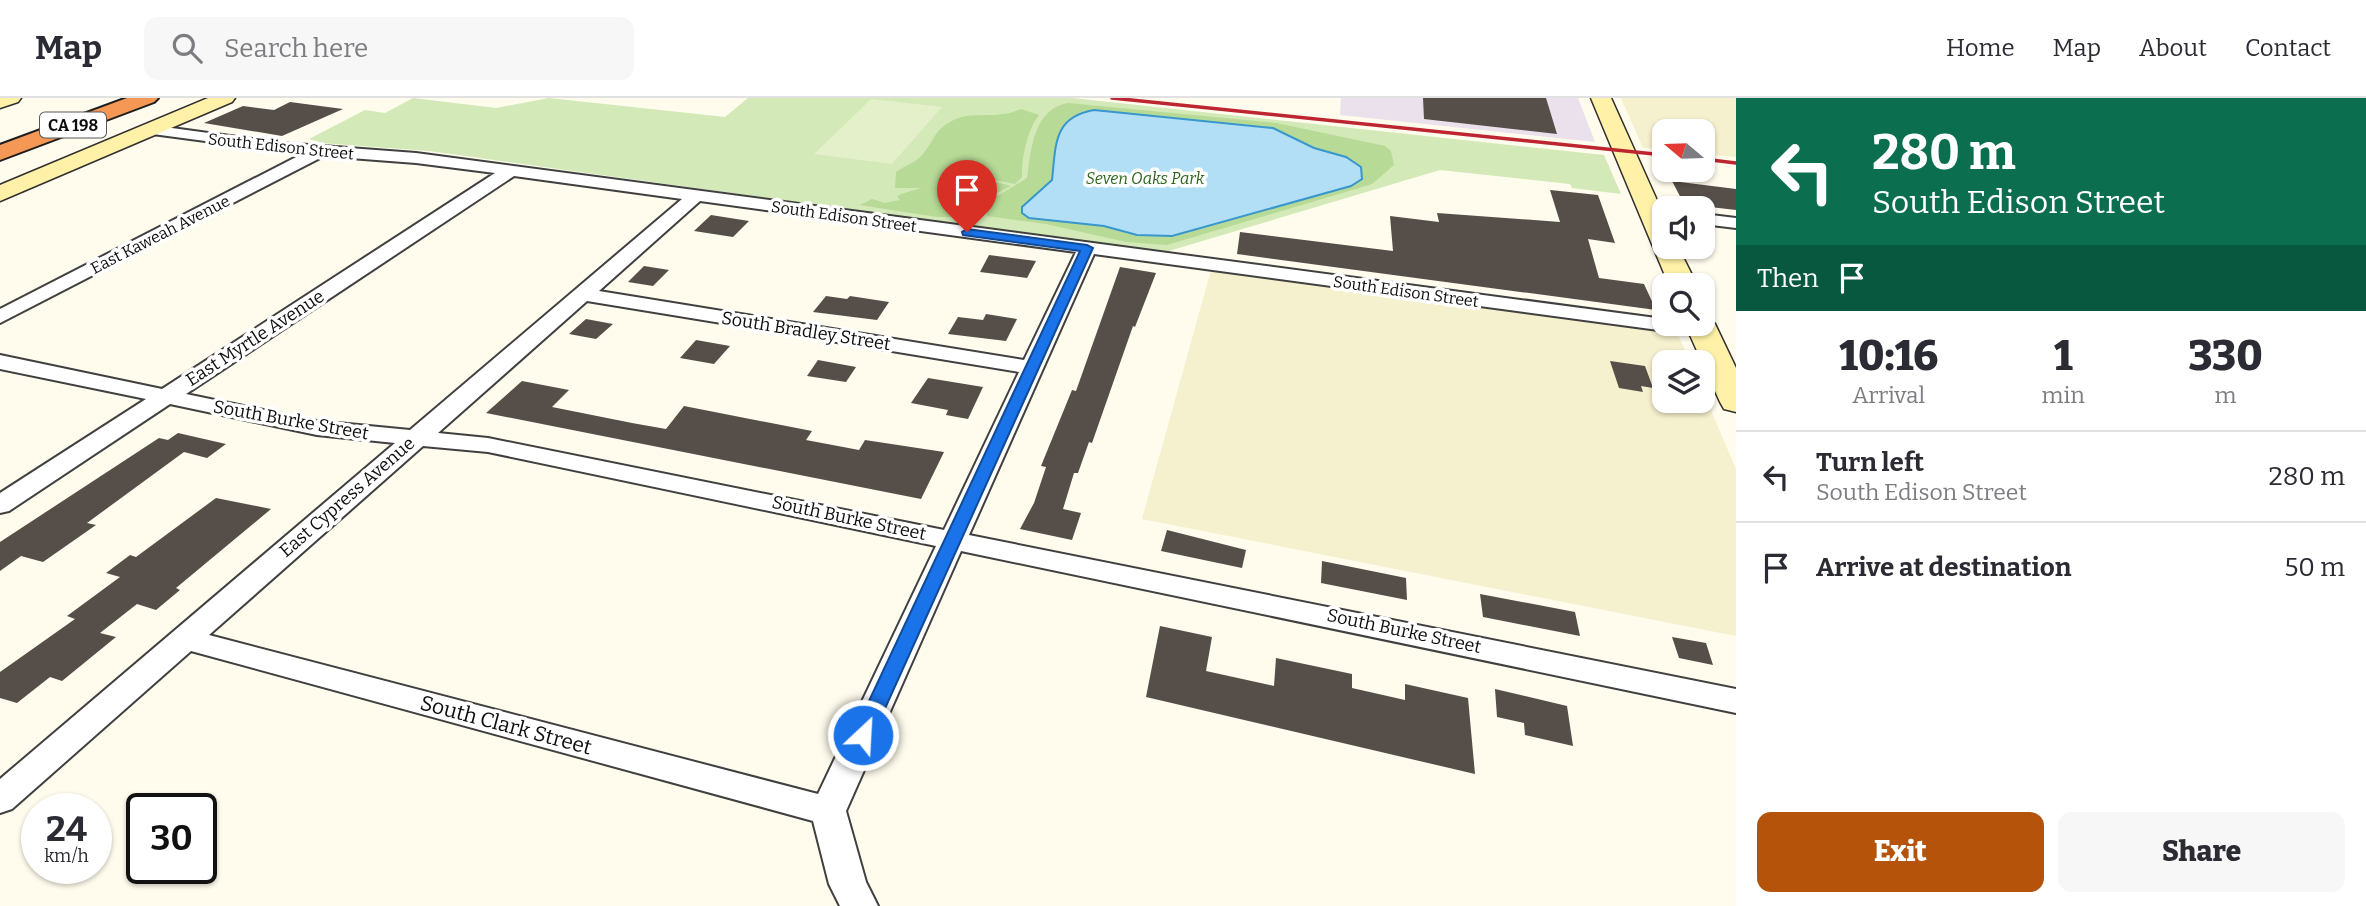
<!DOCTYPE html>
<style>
body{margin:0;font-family:Bitter,serif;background:#f7f7f7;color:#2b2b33;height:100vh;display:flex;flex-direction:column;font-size:26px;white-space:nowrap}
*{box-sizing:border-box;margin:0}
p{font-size:23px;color:#7c7c81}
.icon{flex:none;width:38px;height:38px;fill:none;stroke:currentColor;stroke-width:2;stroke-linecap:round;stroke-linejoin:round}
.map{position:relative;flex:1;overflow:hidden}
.sheet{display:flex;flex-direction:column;background:#fff;width:630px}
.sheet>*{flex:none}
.guide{background:#0b6e4f;color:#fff;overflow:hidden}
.needle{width:46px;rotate:289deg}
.buttons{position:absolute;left:1652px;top:21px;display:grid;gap:14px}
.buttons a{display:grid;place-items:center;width:63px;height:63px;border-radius:14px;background:#fff;box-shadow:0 2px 5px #0004;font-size:35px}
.speed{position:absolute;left:21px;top:695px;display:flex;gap:14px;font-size:35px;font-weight:700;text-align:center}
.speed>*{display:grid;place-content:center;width:91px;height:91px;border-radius:50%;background:#fff;box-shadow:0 2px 5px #0004;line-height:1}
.speed small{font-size:18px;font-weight:400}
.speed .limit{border:4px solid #111;border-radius:10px;background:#fff;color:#111}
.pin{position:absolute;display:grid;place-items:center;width:60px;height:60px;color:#fff;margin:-72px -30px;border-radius:50% 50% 50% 0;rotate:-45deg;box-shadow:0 0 7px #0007}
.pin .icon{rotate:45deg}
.me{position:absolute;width:77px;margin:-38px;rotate:25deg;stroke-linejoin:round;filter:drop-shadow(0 0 5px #0008)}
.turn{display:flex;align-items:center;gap:24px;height:147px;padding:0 21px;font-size:32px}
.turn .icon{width:91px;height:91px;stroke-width:2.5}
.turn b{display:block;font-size:49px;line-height:60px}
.then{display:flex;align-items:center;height:66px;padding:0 21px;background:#0003;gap:14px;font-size:26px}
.eta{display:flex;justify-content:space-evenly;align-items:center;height:119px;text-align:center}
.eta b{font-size:42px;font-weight:800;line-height:49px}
.button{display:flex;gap:14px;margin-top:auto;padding:14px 21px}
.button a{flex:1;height:80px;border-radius:14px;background:#b45309;color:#fff;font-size:28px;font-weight:800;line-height:80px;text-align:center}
.button a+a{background:#f7f7f7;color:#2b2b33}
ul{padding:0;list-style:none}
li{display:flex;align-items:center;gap:21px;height:91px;padding:0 21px;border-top:2px solid #e1e1e2}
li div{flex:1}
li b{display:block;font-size:26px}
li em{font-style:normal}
header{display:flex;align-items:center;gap:42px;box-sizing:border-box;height:98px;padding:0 35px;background:#fff;border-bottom:2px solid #e1e1e2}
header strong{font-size:33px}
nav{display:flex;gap:38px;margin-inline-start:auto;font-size:24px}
.search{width:490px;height:63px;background:#f7f7f7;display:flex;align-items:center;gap:18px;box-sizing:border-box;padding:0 24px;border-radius:14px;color:#7c7c81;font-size:26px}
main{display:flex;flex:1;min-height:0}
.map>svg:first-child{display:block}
.industrial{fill:#eae1ec}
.farmland{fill:#f5f0cd}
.green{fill:#d3e9b7}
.forest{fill:#b7da96}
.pitch{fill:#e4f0c9}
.water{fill:#b2dff6;stroke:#3897cd;stroke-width:2}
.building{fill:#564e49}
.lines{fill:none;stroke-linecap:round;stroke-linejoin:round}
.street-casing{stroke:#404040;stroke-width:4}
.secondary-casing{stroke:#2f2f2f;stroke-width:3}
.highway-casing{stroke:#1e1e1e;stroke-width:4}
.street{fill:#fff;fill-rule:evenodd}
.secondary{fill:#fff2a8;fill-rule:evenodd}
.highway{fill:#f59855;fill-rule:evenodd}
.rail{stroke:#bd2531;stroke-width:3.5}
.route{fill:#1a73e8;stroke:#114b97;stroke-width:2}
.labels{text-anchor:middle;stroke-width:7;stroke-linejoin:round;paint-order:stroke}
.shield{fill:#fff;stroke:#565656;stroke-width:2}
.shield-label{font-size:16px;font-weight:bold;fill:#0d0d0d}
.far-street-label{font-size:16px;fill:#0d0d0d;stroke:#fff}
.far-park-label{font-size:16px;font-style:italic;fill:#2f651d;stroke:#fff}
.street-label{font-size:18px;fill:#0d0d0d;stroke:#fff}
.near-street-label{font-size:21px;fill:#0d0d0d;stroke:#fff}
</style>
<header>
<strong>Map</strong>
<div class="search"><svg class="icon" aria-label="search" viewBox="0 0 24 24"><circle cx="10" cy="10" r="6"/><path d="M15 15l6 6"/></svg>Search here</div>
<nav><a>Home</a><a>Map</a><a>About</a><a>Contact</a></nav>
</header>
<main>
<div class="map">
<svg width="1736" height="808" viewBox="0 0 1736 808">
<rect width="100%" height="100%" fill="#fffbed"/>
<path class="industrial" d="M1341,0H1578L1595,44L1340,17Z"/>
<path class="farmland" d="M1621,0H1736V59L1703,56V33H1664V52L1643,50Z
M1211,172L1664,233L1679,239L1690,264H1664V303H1703V294L1736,371V538L1142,421Z"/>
<path class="green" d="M413,0L496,10L549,0L725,19L748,0H1072L1604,57L1621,96L1572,90L1570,86L1440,72L1162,155L429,53L321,45L309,41L365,12L385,15Z"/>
<path class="forest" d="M1068,5L1276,25L1385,48L1391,53L1394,67L1372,86L1359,90L1167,147L1126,144L1046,126L987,118L985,109L988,104L1027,80C1031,53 1033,11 1068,5Z
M1021,11L1039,17C1028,30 1021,61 1022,79L1015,86L989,81L981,69L946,72L952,83L922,90H895L896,74C904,68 917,64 923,56C936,40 934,31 956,21C975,13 997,22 1021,11Z
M988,82L1011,88L986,100L979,117L975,119H937L860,107L872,101L885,105L900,102L897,98C919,88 964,81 988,82Z"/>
<path class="pitch" d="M871,1L942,9L892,66L814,56Z"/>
<path class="water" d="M1094,12L1273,30L1314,50L1346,59L1361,69L1362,81L1351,88L1172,138L1137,137L1104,128L1029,120L1022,115V109L1052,82C1056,47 1053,19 1094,12Z"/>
<path class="building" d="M1423,0H1546L1557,36L1424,21Z
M290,4L343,11L282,38L204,25L243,8L274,12Z
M1672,83L1736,91V112L1684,106Z
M1550,92L1598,97L1615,145L1588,141L1599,180L1644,186L1656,212L1237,156L1240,134L1393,153L1390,118L1439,124L1437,115L1560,124Z
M711,117L749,123L733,139L694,133Z
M989,157L1036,163L1027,180L980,174Z
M644,168L669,172L653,188L628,184Z
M1120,169L1156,175L1135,229L1133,228L1092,345L1089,344L1078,375H1074L1063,411L1081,415L1072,442L1020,431L1034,405L1046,369L1041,368L1072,292L1076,293Z
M826,198L847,201L850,198L889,204L877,222L813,214Z
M986,216L1017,221L1006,243L948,236L958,219L983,222Z
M586,221L613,226L596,241L569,236Z
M696,242L730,248L714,266L680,260Z
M818,262L856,269L846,284L807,278Z
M1610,263L1645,268L1653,290L1641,288L1643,294L1619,290Z
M928,280L983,289L968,321L946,317L948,312L911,305Z
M522,283L569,292L552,309L632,325L666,331L684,308L812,333L806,342L859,352L865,342L944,354L921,401L486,315Z
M178,335L226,346L207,360L184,354L87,425L96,427L43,464L21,458L0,473V444L159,340L168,342Z
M216,400L271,411L176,490L180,492L156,512L137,506L100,535L116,539L62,583L50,579L17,605L0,600V574L75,521L67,518L120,479L106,475L130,457L136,459Z
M1167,432L1246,452L1242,470L1161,453Z
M1322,463L1406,480L1407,502L1321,485Z
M1480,496L1575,514L1580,538L1483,519Z
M1160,528L1212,539L1206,573L1274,588L1276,560L1352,576V590L1405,602V586L1468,600L1475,676L1146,599Z
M1672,539L1706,545L1713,567L1679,560Z
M1495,591L1567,608L1573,648L1525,637L1524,625L1497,619Z"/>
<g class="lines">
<defs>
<path id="street" d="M150,27L282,45L416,55L1664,221V226L1710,228L1714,232L1703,238L1094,156L969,437L1736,591V615L961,453L846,713L866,784L878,808H840L829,786L813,723L191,553L12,711L0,715V681L395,345L317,337L170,306L9,413L0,415V395L146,301L0,271V257L162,291L495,75L416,65L324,58L0,225V211L302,56L145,35V29ZM514,78L682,101L410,332L317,323L186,296ZM700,103L1076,154L1024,262L599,193ZM587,203L1019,274L944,432L488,340L438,335ZM423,348L488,354L936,448L818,696L209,537Z
M1703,116L1736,120V130L1703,126Z"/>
<path id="secondary" d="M0,0H21L18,4L0,10Z
M208,0H235L232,4L0,103V87Z
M1591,0H1611L1664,118V149H1678L1697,187H1669Z
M1703,218L1710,220L1715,226L1736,270V314L1724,311L1720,304L1685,226H1703Z"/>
<path id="highway" d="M127,0H158L154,4L0,62V47Z"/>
</defs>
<use href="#street" class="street-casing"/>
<use href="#secondary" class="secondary-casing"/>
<use href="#highway" class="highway-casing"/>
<use href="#street" class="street"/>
<use href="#secondary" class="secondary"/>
<use href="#highway" class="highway"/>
<path class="rail" d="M1112,0L1664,57
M1703,61L1736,65"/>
</g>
<path class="route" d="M967,131L1087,147L1093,150L873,637L870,643H855L853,637L1080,153L963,137L962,134Z"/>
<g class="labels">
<rect class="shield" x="40" y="14.5" width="66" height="25" rx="5"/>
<g class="shield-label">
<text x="73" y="33">CA 198</text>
</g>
<g class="far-street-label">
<text transform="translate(281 48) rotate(6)" y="6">South Edison Street</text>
<text transform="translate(844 118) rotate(8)" y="6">South Edison Street</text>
<text transform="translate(160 136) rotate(-27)" y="6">East Kaweah Avenue</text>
<text transform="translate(1406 193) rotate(8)" y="6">South Edison Street</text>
</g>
<g class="far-park-label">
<text x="1145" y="86">Seven Oaks Park</text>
</g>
<g class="street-label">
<text transform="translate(806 233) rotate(9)" y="6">South Bradley Street</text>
<text transform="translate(255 240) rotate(-33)" y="6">East Myrtle Avenue</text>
<text transform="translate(291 322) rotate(10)" y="6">South Burke Street</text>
<text transform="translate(347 399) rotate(-41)" y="6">East Cypress Avenue</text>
<text transform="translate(849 420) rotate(12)" y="6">South Burke Street</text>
<text transform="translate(1404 533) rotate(12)" y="6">South Burke Street</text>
</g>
<g class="near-street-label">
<text transform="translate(506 627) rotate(15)" y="7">South Clark Street</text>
</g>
</g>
</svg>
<div class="buttons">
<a><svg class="needle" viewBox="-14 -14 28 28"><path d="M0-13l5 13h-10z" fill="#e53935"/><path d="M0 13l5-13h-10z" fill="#7c7c81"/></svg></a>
<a><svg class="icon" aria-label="sound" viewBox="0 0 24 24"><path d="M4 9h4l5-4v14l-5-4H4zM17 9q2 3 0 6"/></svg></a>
<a><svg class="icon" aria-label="search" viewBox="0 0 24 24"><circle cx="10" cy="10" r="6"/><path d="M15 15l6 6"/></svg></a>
<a><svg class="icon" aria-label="layers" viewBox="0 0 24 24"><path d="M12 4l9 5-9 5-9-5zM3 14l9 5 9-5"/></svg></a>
</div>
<div class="speed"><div>24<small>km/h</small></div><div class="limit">30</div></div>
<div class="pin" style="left:967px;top:134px;background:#d93025"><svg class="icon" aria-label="arrive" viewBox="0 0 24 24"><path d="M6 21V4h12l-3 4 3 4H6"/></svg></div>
<svg class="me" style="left:863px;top:637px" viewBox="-20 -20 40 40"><circle r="17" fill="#1a73e8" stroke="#fff" stroke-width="3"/><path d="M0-11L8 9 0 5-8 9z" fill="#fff"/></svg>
</div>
<section class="sheet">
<div class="guide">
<div class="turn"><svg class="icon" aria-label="left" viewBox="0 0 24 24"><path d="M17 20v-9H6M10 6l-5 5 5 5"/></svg><div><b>280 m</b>South Edison Street</div></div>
<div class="then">Then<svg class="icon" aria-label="arrive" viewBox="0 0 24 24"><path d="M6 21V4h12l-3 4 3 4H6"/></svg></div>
</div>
<div class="eta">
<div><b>10:16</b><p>Arrival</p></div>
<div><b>1</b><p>min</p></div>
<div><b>330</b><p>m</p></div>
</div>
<ul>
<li><svg class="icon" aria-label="left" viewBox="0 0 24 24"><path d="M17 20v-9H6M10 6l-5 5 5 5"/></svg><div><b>Turn left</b><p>South Edison Street</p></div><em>280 m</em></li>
<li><svg class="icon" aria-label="arrive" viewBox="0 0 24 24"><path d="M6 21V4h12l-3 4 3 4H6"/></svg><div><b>Arrive at destination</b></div><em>50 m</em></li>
</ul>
<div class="button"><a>Exit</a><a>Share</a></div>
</section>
</main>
